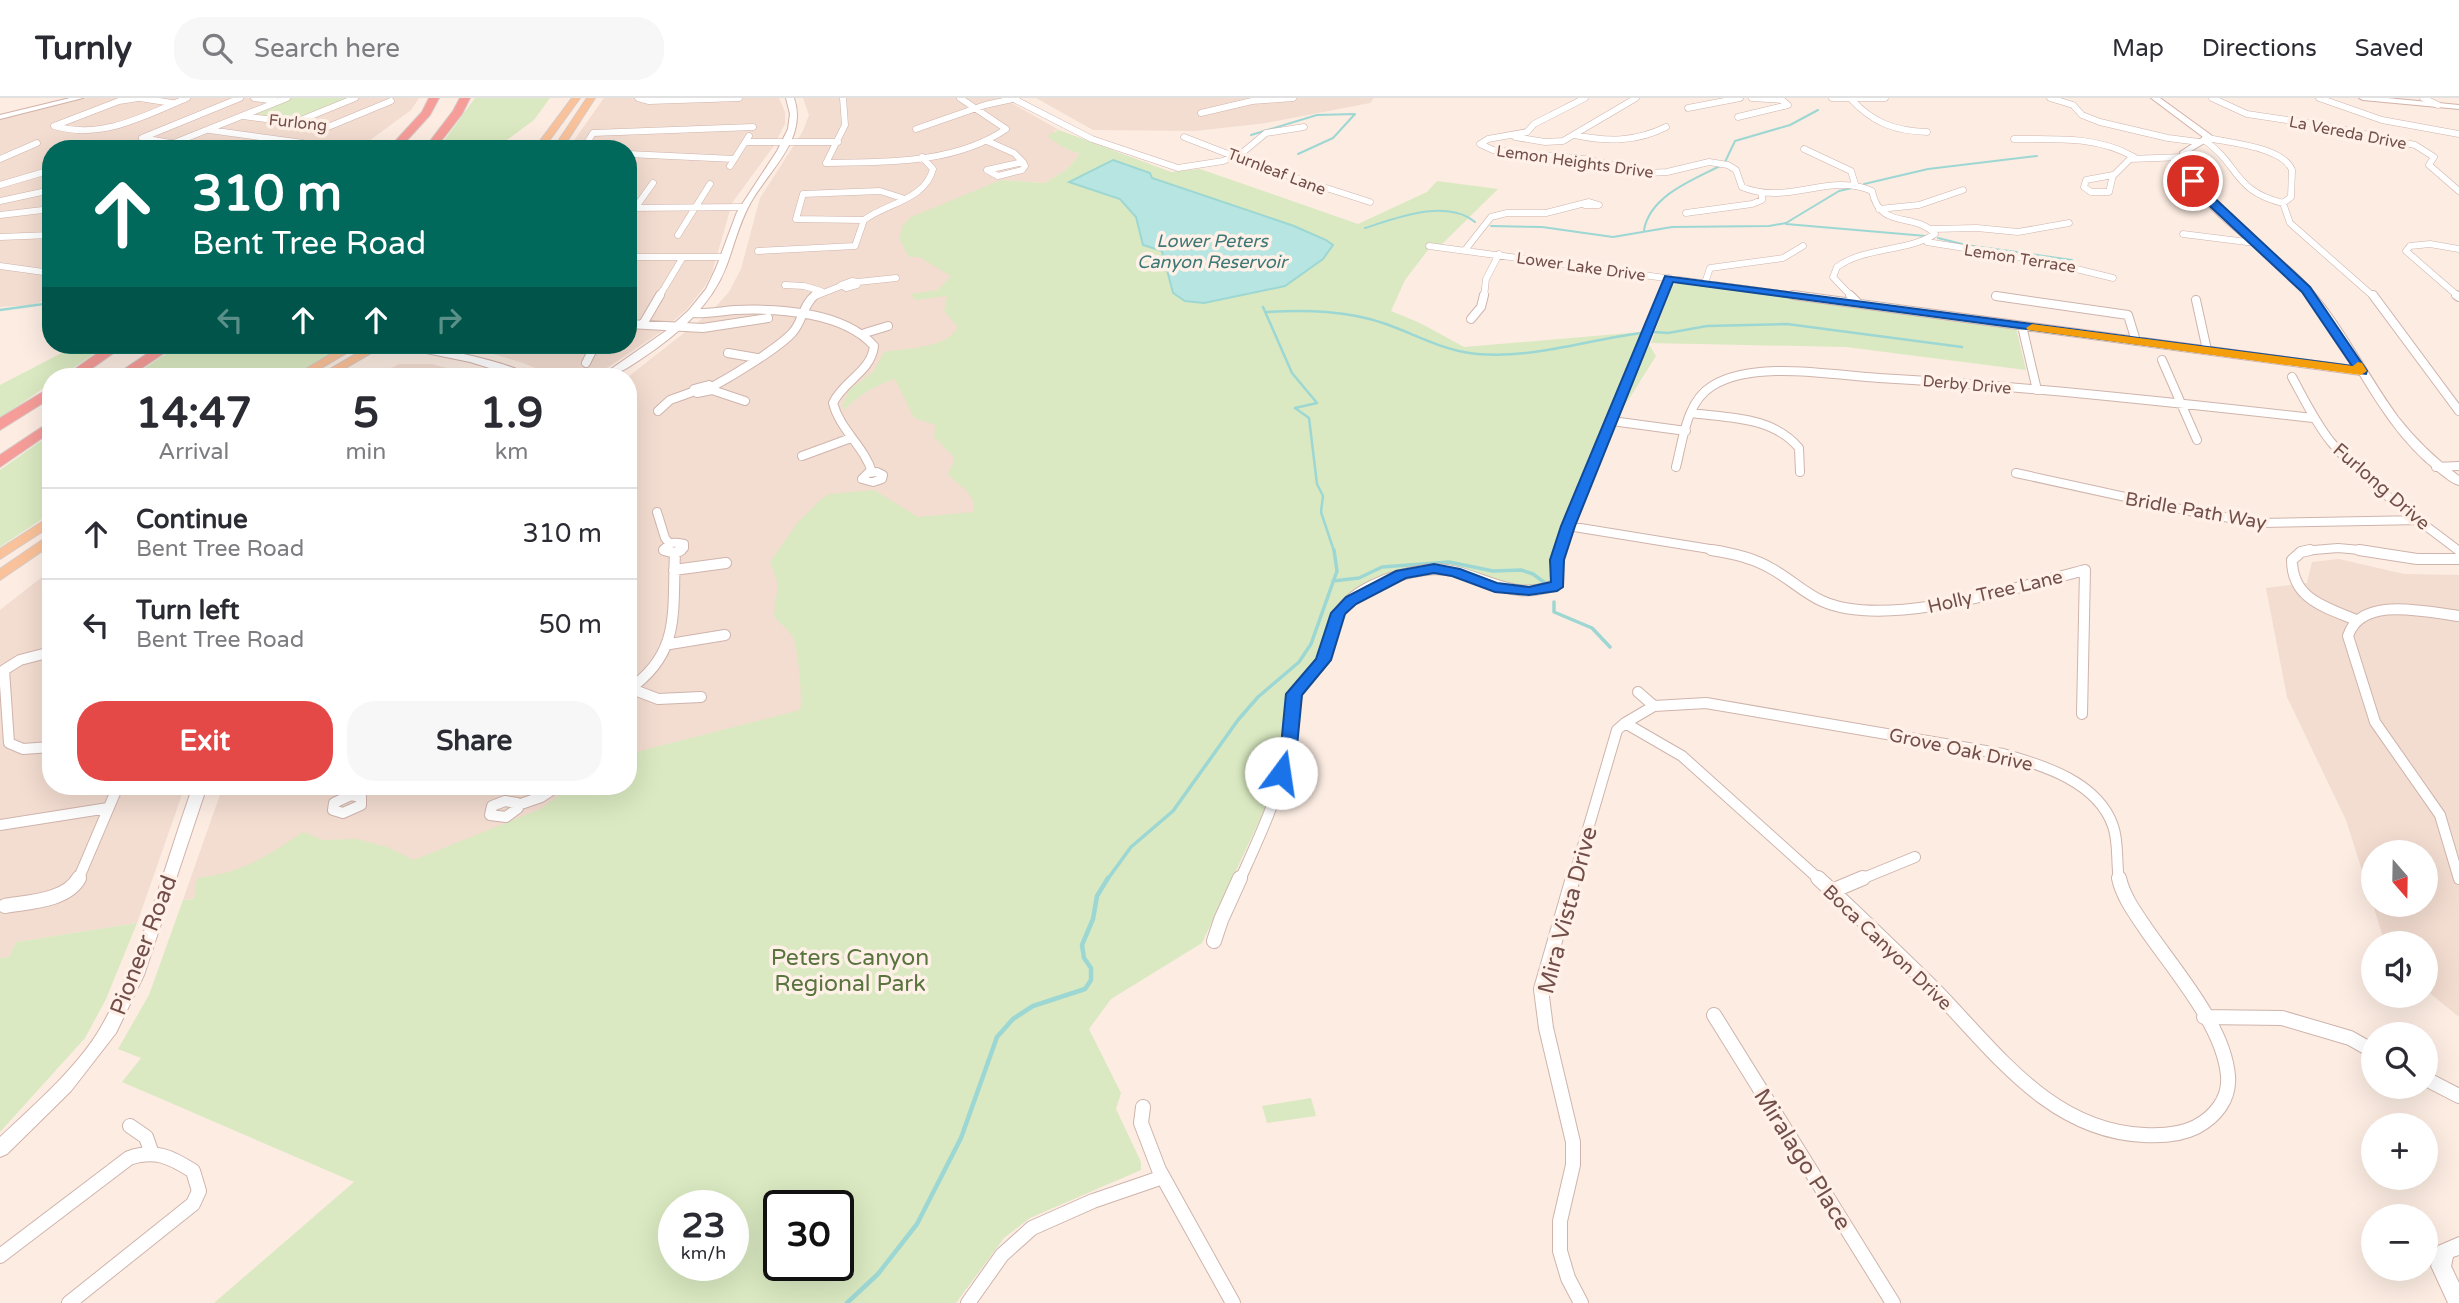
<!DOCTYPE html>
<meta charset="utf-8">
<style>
body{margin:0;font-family:"Varela Round",sans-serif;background:#f7f7f7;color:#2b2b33;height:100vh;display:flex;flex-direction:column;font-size:26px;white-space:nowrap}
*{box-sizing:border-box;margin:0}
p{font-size:23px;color:#7c7c81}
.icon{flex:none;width:38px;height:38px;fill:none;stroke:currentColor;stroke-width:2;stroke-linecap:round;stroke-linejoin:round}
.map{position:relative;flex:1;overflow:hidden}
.sheet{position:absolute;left:42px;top:270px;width:595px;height:427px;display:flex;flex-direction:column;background:#fff;border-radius:28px;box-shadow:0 7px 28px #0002}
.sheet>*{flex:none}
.hud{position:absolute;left:42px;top:42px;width:595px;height:214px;border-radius:28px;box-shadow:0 7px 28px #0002;background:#00695c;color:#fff;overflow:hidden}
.needle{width:46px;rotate:160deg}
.buttons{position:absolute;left:2361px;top:742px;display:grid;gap:14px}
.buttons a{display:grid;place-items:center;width:77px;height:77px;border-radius:50%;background:#fff;box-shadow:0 7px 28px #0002;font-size:35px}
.speed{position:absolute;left:658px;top:1092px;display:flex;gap:14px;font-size:35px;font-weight:700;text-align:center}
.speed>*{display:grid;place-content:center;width:91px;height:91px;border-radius:50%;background:#fff;box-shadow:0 7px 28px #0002;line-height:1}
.speed small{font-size:18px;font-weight:400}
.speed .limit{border:4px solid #111;border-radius:10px;background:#fff;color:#111}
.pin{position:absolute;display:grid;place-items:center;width:60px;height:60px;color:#fff;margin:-30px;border:4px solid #fff;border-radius:50%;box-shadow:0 2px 7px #0007}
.me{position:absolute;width:77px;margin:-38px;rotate:14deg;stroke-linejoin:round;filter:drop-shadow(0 0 5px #0008)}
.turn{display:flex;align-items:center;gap:24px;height:147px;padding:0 35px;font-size:32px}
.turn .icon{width:91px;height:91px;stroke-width:2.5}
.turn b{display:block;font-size:49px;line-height:60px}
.lanes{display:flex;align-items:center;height:66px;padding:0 35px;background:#0003;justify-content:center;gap:35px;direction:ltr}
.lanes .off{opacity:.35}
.eta{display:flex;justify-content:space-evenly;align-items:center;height:119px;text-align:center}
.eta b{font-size:42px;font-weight:800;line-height:49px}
.primary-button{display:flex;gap:14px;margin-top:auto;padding:14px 35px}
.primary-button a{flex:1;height:80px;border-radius:28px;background:#e54947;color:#fff;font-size:28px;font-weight:800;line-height:80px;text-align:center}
.primary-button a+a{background:#f7f7f7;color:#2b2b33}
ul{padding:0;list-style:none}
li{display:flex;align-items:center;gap:21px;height:91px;padding:0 35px;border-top:2px solid #e1e1e2}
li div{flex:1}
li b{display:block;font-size:26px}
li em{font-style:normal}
header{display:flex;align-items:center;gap:42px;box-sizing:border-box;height:98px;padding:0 35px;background:#fff;border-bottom:2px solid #e1e1e2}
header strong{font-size:33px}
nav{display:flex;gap:38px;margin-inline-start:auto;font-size:24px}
.search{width:490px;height:63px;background:#f7f7f7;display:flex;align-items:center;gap:18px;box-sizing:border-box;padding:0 24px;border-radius:28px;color:#7c7c81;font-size:26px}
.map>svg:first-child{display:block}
.residential{fill:#f3dcd0;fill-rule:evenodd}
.green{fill:#dae9c1;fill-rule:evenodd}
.water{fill:#b7e5e2;stroke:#9dd7d3;stroke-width:2}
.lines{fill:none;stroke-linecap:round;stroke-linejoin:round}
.stream-far3{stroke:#9dd7d3;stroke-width:2}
.stream-far2{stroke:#9dd7d3;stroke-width:2.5}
.stream-far1{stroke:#9dd7d3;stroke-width:3.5}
.stream{stroke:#9dd7d3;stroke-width:4.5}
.street-far3-casing{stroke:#cfb4ac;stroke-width:7}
.street-far2-casing{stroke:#cfb4ac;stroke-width:10}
.street-far1-casing{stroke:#cfb4ac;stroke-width:12}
.street-casing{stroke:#cfb4ac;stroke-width:16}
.secondary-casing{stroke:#d2b2a9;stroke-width:2}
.primary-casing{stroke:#d5cac8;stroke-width:2}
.highway-casing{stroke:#d5cac8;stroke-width:2}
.street-far3{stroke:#fff;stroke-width:6}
.street-far2{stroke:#fff;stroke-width:8}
.street-far1{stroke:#fff;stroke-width:10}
.street{stroke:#fff;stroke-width:14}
.secondary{fill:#fff;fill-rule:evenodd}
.primary{fill:#fac29a;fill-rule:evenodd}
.highway{fill:#f69d99;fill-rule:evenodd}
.route{fill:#1a73e8;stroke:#114b97;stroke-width:2}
.slow{fill:#f59e0b}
.labels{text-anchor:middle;stroke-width:7;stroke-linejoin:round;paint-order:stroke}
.far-street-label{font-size:16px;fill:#734f49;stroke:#fff1e8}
.far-water-label{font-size:18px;font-style:italic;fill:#3c7876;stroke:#fff1e8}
.street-label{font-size:19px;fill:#734f49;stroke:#fff1e8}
.near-street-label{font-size:23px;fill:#734f49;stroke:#fff1e8}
.near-park-label{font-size:23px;fill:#59743e;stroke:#fff1e8}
</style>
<header>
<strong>Turnly</strong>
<div class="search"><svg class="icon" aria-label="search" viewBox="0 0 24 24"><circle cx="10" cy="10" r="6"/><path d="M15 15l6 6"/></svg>Search here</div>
<nav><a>Map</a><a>Directions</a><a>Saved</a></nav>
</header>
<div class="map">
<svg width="2459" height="1205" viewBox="0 0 2459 1205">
<rect width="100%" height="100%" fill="#fcece2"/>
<path class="residential" d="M66,0H419L411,12L358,51H51V201L31,207L0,209V16Z
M604,0H779L785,14V26L773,49L732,105L712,175L705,188L687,211L662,233L595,278H554L523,265L493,256L442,247H628V51H568Z
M803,0H1003L1059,32L1054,33L1064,50L1080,56L1067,71L1045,85L1001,82L966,174L996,395L844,609L444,769L183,802L223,688H628V279L712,213L729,194L741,171L760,100L803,33L809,17Z
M1036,0H1374L1370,5L1266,25L1195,33L1093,32Z
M399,266H432L478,278H374Z
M2339,461L2404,476L2459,477V919L2426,892V845H2385L2346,722L2287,599L2266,490L2307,485L2312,464ZM2373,754H2426V807H2373Z
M51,472V688H185L137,825L16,844L9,859L0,860V512Z"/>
<path class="green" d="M291,0H350L299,21L290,22L254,15Z
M475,0H550L534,22L495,51H438Z
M1059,32L1171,74L1200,71L1358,126L1427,94L1437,83L1498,91L1441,147L1431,148L1405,182L1391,213L1420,225L1464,249L1641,234L1656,258L1587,367L1551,458L1554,484L1533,490L1496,487L1435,469L1353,496L1326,539L1319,560L1309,572L1288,615L1284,648L1263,715L1202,845L1111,901L1089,931L1121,995L1116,1011L1141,1064V1072L1030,1120L1004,1140L956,1205H214L354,1084L122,984L141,960L118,951L149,897L183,802L194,801L197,780C244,774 264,760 303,734L323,742L357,741L387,749L414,762L540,711L572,688H628V656L800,612C803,603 798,548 793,539C789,531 779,526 774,518L778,486L770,464L798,424L821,401L830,396L874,392L918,419L974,414C976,394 960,390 948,376L954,363L953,358L934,339L936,327L914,320L895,281C874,288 860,296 844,312L842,308L849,292L873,274L884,254C906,250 946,251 958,229L944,213L947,198L915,202L911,196L938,192L951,178L919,159H909L899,141L903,127L911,119L1001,82L1045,85L1067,71L1080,56L1064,50L1047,38ZM674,1108H733V1167H674ZM779,1108H838V1167H779Z
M1682,185L2016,230L2026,272L1846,249L1651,245L1672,187Z
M77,247H107L61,278H51V285L0,320V287Z
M179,247H348L292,278H133Z
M51,336V415L0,449V372Z
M137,825L106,901L85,940L0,1034V860L9,859L16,844Z
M1311,1000L1316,1018L1267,1025L1262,1008Z"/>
<path class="water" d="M1113,62L1150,75L1152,80L1294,128L1326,142L1333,147L1323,161L1285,188L1204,205L1185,203L1173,195L1162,153L1143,147L1136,119L1120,101L1069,84Z"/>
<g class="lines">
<path class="stream-far3" d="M1251,37L1317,17L1355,16L1333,40L1298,56
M1725,64L1735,43L1790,27L1818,12
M1864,86L1928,71L2037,58
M1786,126L1926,138
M1491,128L1542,129L1613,139L1672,129L1769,128L1786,125L1839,93L1852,90
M1365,130C1396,120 1446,100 1475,124
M1644,132C1650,98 1692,82 1720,68
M1938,140L1966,147L2072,162"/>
<path class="stream-far2" d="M1263,209L1292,275L1317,305L1295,310L1309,320L1317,386L1323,398L1321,414L1334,453
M0,212L51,205
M1265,214C1306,212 1347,212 1386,226C1417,237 1444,253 1477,256C1532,261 1587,242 1641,235
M1654,234L1668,235L1707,228L1787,226L1962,249"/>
<path class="stream-far1" d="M1333,483L1359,480L1382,469L1449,464L1493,473L1521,472L1533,476L1545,485
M1554,504V514L1592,530L1610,549
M1107,782L1131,749L1173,713L1238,622L1258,599L1299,564L1311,546L1337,473L1334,452"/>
<path class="stream" d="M847,1205L878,1176L917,1126L961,1040L997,939L1013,921L1033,908L1085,891L1091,882V870L1084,860L1082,847L1093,821L1097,798L1108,780"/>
<defs>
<path id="street-far3" d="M138,0L119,3L54,28C102,42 144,18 187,0
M140,0L172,5
M254,0L276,3
M638,0L649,3L739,0
M1012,0L1092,41L1178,70L1223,63L1242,55L1266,35L1304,29
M1585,0L1534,26L1527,34L1488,41L1480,46L1493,52L1584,61L1649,75L1667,74L1709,64L1728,67L1736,72L1742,89C1787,108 1830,74 1872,93C1880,133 1914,113 1935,136C1905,155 1866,148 1837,169L1833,179L1852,199
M1832,0H1885
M2050,0L2073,7L2082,17L2100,24L2168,40L2199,44
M2212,0L2247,16L2327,28L2415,47L2434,59L2429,67L2459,93
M2319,0L2382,22L2459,36
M2423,0L2438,7
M1851,1C1873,25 1895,33 1927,34
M1688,10L1740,0
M1201,15L1252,3L1293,0
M243,18L328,29L391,3
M1738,19L1788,7L1782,2L1752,0
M296,24L355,0
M916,31L985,7L1017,0
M209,32L303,45L308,47L305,51
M1575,37C1607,44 1636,44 1666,29
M1184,39L1264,70L1370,104
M1515,39L1545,44L1563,43L1636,0
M142,40L240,0
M142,40L204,51
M2014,41C2055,41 2097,38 2134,59
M2204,42C2240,67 2233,93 2283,105L2291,99L2292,72C2283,49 2230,45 2208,40
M987,43L1014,55L1023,64
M746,44H838
M159,51L287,0
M583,51L593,35L753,29
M1804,51L1851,73L1855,86
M628,56L734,61
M0,61L37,45
M1023,64L1025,68L1022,72L998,78L987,72Z
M826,65C886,64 955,66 1006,31L960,0
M826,65L845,27L843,0
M730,68L749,38
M2113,77L2109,94H2091L2084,89L2086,82Z
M2114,77L2130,61L2184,59
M0,87L51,72
M0,103L51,92
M2283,105L2290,125L2374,199
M628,110L744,109
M1879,111L1919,107L1963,92
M1686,115L1752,106L1762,102V96
M0,117L51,111
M628,120L653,85
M863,122L796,121L803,96L880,93L902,100
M1932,131L1977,130L2018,134L2069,125
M2183,136L2255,145
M678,137L710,86
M0,139L51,137
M1927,144L2044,163L2113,180
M1429,148L1806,199
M1465,152L1491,119L1507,115H1546L1589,104L1599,107H1585
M758,153L855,148L864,122C887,105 925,102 933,71L922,59
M628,159H725
M0,168L51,175
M852,183L858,184L857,187L846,190L841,187Z
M858,184L896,180
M1705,185L1710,170L1783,160L1803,148
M785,187L804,188L821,193
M665,189L683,159
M1996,198L2000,199
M659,199L663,192
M813,199L841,188
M1484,199L1486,181L1499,156
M1661,199L1669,180
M2459,199L2406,153L2410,148L2430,146L2459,151"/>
<path id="street-far2" d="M1793,197L2361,273
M1850,197L1859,206
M2373,197L2459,313
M2456,197L2459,199
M1996,198L2128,217L2136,243
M2196,202L2207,252
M692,215C707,216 721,213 735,212C778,210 844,214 874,248C871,274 844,282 833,305C840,332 864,348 872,374
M1471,221L1481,209L1484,197
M628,226L703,230L768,220
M643,226L660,197
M2022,228L2037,292
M865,235L888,228
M728,255L757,260
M2162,262L2197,342
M586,265L592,253L605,247
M2292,279C2304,301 2315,324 2331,344C2367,387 2415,419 2459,453
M709,287L712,292L697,295L694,291Z
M712,289C732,278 779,250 793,234C803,222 803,207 815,197
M712,292L745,303
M658,313L670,302L695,293
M1691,315C1729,320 1772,318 1799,350L1800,374
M1612,323L1686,333
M802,358L851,340
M1676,369C1683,342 1686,304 1712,288C1754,262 1831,277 1879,280C2024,288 2169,304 2313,320
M2436,369L2459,368
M877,374L883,377L882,381L873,384L862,381L868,375Z
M2016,375L2189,413L2260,425L2421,422
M657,414L665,440L670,446
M1568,428L1722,453
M669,453L664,452C669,443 675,444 684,446V450L678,453
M1560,453L1662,197
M2302,453L2338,450L2371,453"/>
<path id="street-far1" d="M664,452L675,455L681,452
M1711,452C1732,455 1754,460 1772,471C1789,480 1804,495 1822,503C1886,532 2018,489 2085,472L2082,616
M2310,452L2301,454L2292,462C2292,501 2325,509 2356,522
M2359,452L2417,461H2459
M674,472L726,465
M2459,518C2426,514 2361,497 2348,538L2375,624L2440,717L2459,781
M670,546L725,537
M51,554L20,562L4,572L9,645L23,651L51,649
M632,591L658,601L701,599
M628,592C682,555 672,513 675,455
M1638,594L1654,608
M1625,625L1682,658L1820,782
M1625,625L1654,608L1706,605L2003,656C2043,667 2098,684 2113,728C2119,745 2116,764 2119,782
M351,697L361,699V707L343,715L333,712L334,705Z
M357,697L369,688
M505,703L517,705L518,710L506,719L490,717L492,708Z
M518,707L541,699L558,688
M0,727L108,710
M78,782L118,688
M1240,782C1257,744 1276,704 1286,663C1291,643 1286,611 1295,595C1301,582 1316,575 1323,563C1331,551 1330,536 1335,523C1347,491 1395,476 1425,472C1474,465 1508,510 1558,485L1557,462L1560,452
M1573,782L1617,632L1625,625
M1859,782L1915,759"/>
<path id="street" d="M1573,780L1541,891L1546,930L1573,1044V1067L1560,1123V1153L1568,1180L1581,1205
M1818,780C1857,816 1895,853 1933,890C1994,952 2049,1033 2144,1037C2161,1038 2180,1037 2196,1029C2215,1019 2230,1001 2228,978C2224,928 2174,872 2146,831C2136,816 2123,799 2119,780
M1832,793L1863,780
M5,808C27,804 67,803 79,780
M1214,843L1221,822L1240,780
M1714,917L1893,1205
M2204,919L2282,920L2350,940L2373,953
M2426,981L2459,998
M1143,1009L1141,1025L1159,1072L1233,1205
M130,1028L146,1039L151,1053
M0,1158L129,1060C155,1051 171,1059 193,1073L199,1093L193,1106L69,1205
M968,1205L1002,1157L1032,1130L1093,1103L1163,1079"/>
<path id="secondary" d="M70,0H83L0,21V17Z
M786,0H794C808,41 769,72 751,104C739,125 734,148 726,169C711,208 678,236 644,259C630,268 618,278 601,278L667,232L689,212L706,191L716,170L737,114L777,53L788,31L790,16Z
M2151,0H2160L2211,37V41L2188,55C2191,67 2194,79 2201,89C2226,124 2270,149 2300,179C2341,220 2364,273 2398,319C2416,342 2436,361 2459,378V387C2451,385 2444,378 2437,373C2388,335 2361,275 2327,224C2313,205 2298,188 2282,172C2254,146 2198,109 2185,75C2182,68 2182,61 2180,54L2203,39Z
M2359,0H2387L2459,7V11L2363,2Z
M397,247C424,246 509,263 530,278H515L470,264L402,250Z
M193,688H207L144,877L116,935L71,993L7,1056L0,1059V1039C33,1008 79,968 101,929C144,854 164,768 193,688Z
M2459,1139V1157L2453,1159L2451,1168L2459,1185V1205H2448L2431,1168L2438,1148Z"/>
<path id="primary" d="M572,0H580L543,51H534Z
M587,0H595L562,51H553Z
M346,247H360L308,278H294Z
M371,247H385L332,278H318Z
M51,418V428L0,461V451Z
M51,436V447L0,482V471Z"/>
<path id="highway" d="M429,0H439L430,17L399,51H388L422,14Z
M460,0H470L462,16L435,51H424L453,13Z
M109,247H125L81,278H65Z
M160,247H176L130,278H114Z
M51,289V300L0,332V320Z
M51,323V334L0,369V357Z"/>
</defs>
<use href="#street-far3" class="street-far3-casing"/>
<use href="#street-far2" class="street-far2-casing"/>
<use href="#street-far1" class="street-far1-casing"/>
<use href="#street" class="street-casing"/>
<use href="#secondary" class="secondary-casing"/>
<use href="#primary" class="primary-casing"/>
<use href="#highway" class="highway-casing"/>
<use href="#street-far3" class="street-far3"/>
<use href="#street-far2" class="street-far2"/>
<use href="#street-far1" class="street-far1"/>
<use href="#street" class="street"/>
<use href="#secondary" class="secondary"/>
<use href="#primary" class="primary"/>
<use href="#highway" class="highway"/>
</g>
<path class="route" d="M2193,80L2310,189L2367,273L2366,276L1673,184L1575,428L1564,462L1563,489L1557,493L1529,497L1495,494L1452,478L1434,475L1406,480L1356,506L1345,516L1331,562L1302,597L1297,648L1289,675L1281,680L1273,675L1281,648L1286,596L1316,561L1331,515L1346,499L1396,473L1434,466L1460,471L1497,485L1529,489L1551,484L1550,462L1561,428L1665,178L2352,268L2302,194L2199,98L2188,83Z"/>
<path class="slow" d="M2032,226L2353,268L2358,264L2362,265L2367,273L2361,277L2028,232L2026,230Z"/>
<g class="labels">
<g class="far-street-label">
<text transform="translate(298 24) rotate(6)" y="6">Furlong</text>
<text transform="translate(2348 34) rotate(11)" y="6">La Vereda Drive</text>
<text transform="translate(1575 63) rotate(8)" y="6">Lemon Heights Drive</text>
<text transform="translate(1277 73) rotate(21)" y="6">Turnleaf Lane</text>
<text transform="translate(2020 160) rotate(9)" y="6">Lemon Terrace</text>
<text transform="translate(1581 168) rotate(8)" y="6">Lower Lake Drive</text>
<text transform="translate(1967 286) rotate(5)" y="6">Derby Drive</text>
</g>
<g class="far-water-label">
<text x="1212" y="149">Lower Peters<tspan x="1212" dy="21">Canyon Reservoir</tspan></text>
</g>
<g class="street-label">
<text transform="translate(2382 388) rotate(41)" y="7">Furlong Drive</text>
<text transform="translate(2196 412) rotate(10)" y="7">Bridle Path Way</text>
<text transform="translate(1995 493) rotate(-13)" y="7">Holly Tree Lane</text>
<text transform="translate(1961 651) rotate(12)" y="7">Grove Oak Drive</text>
<text transform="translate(1888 849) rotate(44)" y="7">Boca Canyon Drive</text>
</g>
<g class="near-street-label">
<text transform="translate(1567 812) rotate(-75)" y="8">Mira Vista Drive</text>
<text transform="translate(143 847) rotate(-69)" y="8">Pioneer Road</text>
<text transform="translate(1803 1061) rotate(58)" y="8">Miralago Place</text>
</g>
<g class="near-park-label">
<text x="850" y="867">Peters Canyon<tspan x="850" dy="26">Regional Park</tspan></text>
</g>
</g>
</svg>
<div class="buttons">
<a><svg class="needle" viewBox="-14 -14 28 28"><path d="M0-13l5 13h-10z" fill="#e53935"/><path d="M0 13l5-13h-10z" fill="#7c7c81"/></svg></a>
<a><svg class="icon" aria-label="sound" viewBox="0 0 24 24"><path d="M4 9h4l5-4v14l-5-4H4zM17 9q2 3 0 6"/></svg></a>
<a><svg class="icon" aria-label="search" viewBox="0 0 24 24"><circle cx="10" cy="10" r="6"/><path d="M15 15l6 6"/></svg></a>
<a>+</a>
<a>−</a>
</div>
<div class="speed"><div>23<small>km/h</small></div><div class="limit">30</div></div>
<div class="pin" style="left:2193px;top:83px;background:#d93025"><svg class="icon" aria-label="arrive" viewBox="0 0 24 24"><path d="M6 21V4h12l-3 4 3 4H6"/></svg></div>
<svg class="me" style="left:1281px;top:675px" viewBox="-20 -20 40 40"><circle r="19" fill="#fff"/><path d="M0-13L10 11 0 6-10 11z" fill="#1a73e8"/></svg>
<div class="hud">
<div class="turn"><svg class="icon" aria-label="ahead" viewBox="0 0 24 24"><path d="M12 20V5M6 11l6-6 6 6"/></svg><div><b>310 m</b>Bent Tree Road</div></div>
<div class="lanes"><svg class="icon off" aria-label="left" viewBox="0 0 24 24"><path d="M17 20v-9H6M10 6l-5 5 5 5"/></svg><svg class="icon" aria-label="ahead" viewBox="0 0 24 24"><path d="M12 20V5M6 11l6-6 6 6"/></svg><svg class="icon" aria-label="ahead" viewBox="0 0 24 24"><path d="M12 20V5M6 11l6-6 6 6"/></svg><svg class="icon off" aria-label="right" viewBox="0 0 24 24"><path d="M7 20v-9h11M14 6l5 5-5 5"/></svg></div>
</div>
<section class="sheet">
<div class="eta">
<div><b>14:47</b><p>Arrival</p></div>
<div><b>5</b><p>min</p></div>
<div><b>1.9</b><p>km</p></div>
</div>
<ul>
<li><svg class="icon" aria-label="ahead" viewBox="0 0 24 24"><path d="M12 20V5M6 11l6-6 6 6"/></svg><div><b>Continue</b><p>Bent Tree Road</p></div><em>310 m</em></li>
<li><svg class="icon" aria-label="left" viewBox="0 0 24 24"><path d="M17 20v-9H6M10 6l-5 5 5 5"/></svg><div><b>Turn left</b><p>Bent Tree Road</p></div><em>50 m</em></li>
</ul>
<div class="primary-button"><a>Exit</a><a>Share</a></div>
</section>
</div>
